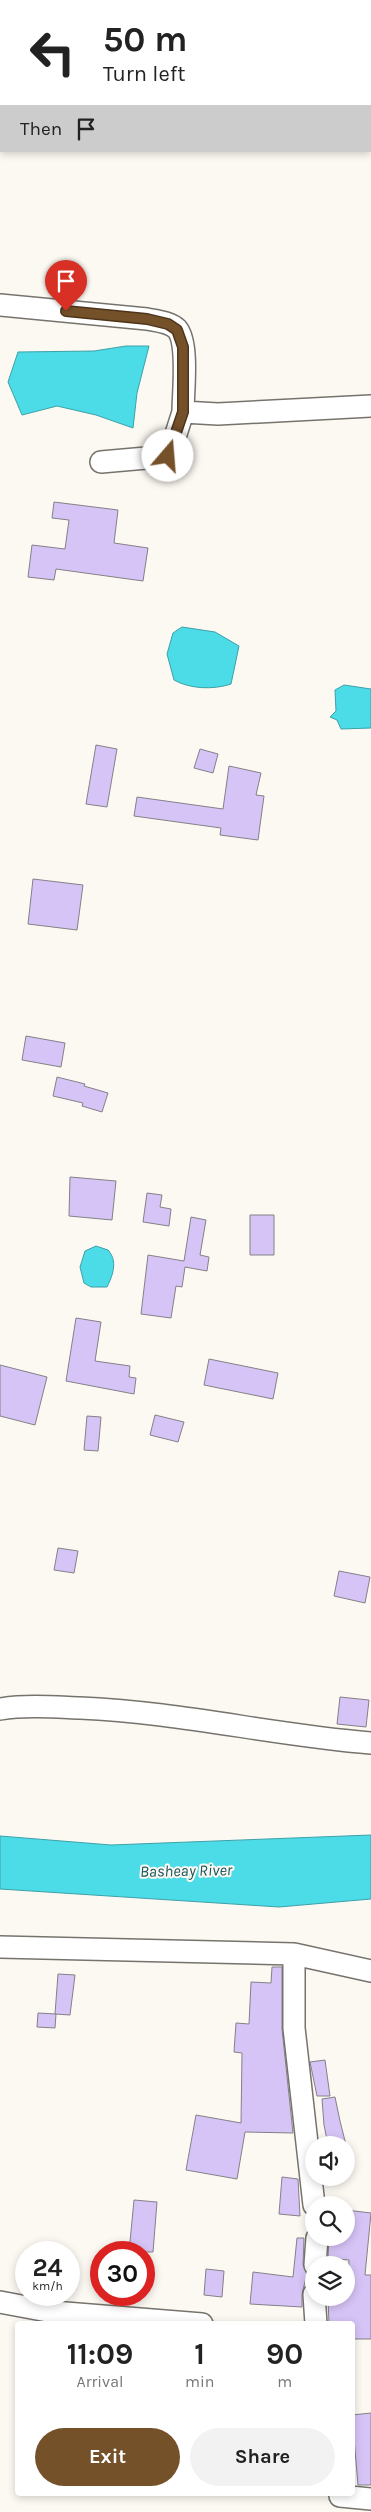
<!DOCTYPE html>
<style>
body{margin:0;font-family:Karla,sans-serif;background:#f2f2f2;color:#222;height:100vh;display:flex;flex-direction:column;font-size:19px;white-space:nowrap}
*{box-sizing:border-box;margin:0}
p{font-size:16px;color:#767676}
.icon{flex:none;width:28px;height:28px;fill:none;stroke:currentColor;stroke-width:2;stroke-linecap:round;stroke-linejoin:round}
.map{position:relative;flex:1;overflow:hidden}
.side{position:absolute;left:15px;top:2321px;width:340px;height:175px;display:flex;flex-direction:column;background:#fff;border-radius:5px;box-shadow:0 2px 8px #0003}
.side>*{flex:none}
.hud{position:absolute;left:0px;top:0px;width:371px;height:152px;box-shadow:0 2px 8px #0003;background:#fff;color:#222;overflow:hidden}
.controls{position:absolute;left:305px;top:2136px;display:grid;gap:10px}
.controls a{display:grid;place-items:center;width:50px;height:50px;border-radius:50%;background:#fff;box-shadow:0 2px 8px #0003;font-size:25px}
.speed{position:absolute;left:15px;top:2241px;display:flex;gap:10px;font-size:25px;font-weight:700;text-align:center}
.speed>*{display:grid;place-content:center;width:65px;height:65px;border-radius:50%;background:#fff;box-shadow:0 2px 8px #0003;line-height:1}
.speed small{font-size:12px;font-weight:400}
.speed .limit{border:8px solid #d22;background:#fff;color:#111}
.pin{position:absolute;display:grid;place-items:center;width:42px;height:42px;color:#fff;margin:-51px -21px;border-radius:50% 50% 50% 0;rotate:-45deg;box-shadow:0 0 5px #0007}
.pin .icon{rotate:45deg}
.me{position:absolute;width:55px;margin:-28px;rotate:18deg;stroke-linejoin:round;filter:drop-shadow(0 0 4px #0008)}
.turn{display:flex;align-items:center;gap:18px;height:105px;padding:0 20px;font-size:22px}
.turn .icon{width:65px;height:65px;stroke-width:2.5}
.turn b{display:block;font-size:35px;line-height:42px}
.then{display:flex;align-items:center;height:48px;padding:0 20px;background:#0003;gap:10px;font-size:19px}
.eta{display:flex;justify-content:space-evenly;align-items:center;height:85px;text-align:center}
.eta b{font-size:30px;font-weight:700;line-height:35px}
.button{display:flex;gap:10px;margin-top:auto;padding:10px 20px}
.button a{flex:1;height:58px;border-radius:30px;background:#75512a;color:#fff;font-size:20px;font-weight:700;line-height:58px;text-align:center}
.button a+a{background:#f2f2f2;color:#222}
.map>svg:first-child{display:block}
.water{fill:#4bdce8;stroke:#3ca1a8}
.building{fill:#d7c4f7;stroke:#838187}
.lines{fill:none;stroke-linecap:round;stroke-linejoin:round}
.minor-casing{stroke:#76736d;stroke-width:24}
.minor{stroke:#fff;stroke-width:21}
.route-casing{stroke:#4c351b;stroke-width:12}
.route{stroke:#75512a;stroke-width:9}
.labels{text-anchor:middle;stroke-width:4;stroke-linejoin:round;paint-order:stroke}
.water-label{font-size:16px;font-style:italic;fill:#19565b;stroke:#fcf8f2}
</style>
<div class="map">
<svg width="371" height="2512" viewBox="0 0 371 2512">
<rect width="100%" height="100%" fill="#fcf8f2"/>
<path class="water" d="M126,346H149L137,393L133,428L96,415L57,406L22,415L8,382L18,352L94,351Z
M182,627L215,632L239,646L231,684C213,690 190,689 174,680L167,654L173,633Z
M344,685L371,689V728L341,729L337,720L330,717L336,711L335,690Z
M96,1246L108,1250C118,1261 113,1275 107,1287H91L84,1283L80,1267L85,1251Z
M371,1835V1899L279,1907L0,1889V1836L111,1845Z"/>
<path class="building" d="M54,502L118,510L114,543L148,548L143,581L56,569L54,580L28,577L32,545L65,549L69,520L52,518Z
M96,745L117,749L107,807L86,804Z
M200,749L218,754L213,773L194,768Z
M229,766L261,773L256,795L264,796L258,840L220,835L221,828L134,816L137,797L223,809Z
M33,879L83,885L77,930L28,924Z
M26,1036L65,1043L61,1067L22,1060Z
M57,1077L85,1084L84,1086L108,1093L102,1112L82,1106L83,1103L53,1096Z
M70,1177L116,1181L112,1220L69,1216Z
M147,1193L162,1195L160,1207L171,1209L169,1226L143,1222Z
M250,1215H274V1255H250Z
M191,1217L206,1220L200,1255L209,1257L207,1271L185,1267L182,1287L176,1286L171,1318L141,1314L148,1255L184,1261Z
M76,1318L101,1322L95,1361L130,1366L129,1377L136,1378L134,1394L66,1381Z
M209,1359L278,1373L273,1399L204,1385Z
M0,1365L47,1377L35,1425L0,1416Z
M155,1415L184,1422L178,1442L150,1435Z
M87,1416L101,1417L98,1451L84,1450Z
M58,1548L78,1551L74,1573L54,1570Z
M339,1571L370,1577L365,1603L334,1596Z
M340,1697L369,1700L366,1727L337,1724Z
M272,1967H282V2029L293,2133L245,2132L237,2179L186,2170L196,2115L241,2123L242,2053L234,2052L236,2023L249,2024L251,1982L271,1983Z
M58,1974L75,1975L70,2015L55,2014Z
M38,2013L56,2014L55,2028L37,2027Z
M325,2060L330,2096H317L310,2062Z
M335,2097L340,2121L346,2145H328L324,2125L322,2099Z
M282,2177L298,2179L300,2216L279,2214Z
M134,2200L157,2202L153,2252H129Z
M346,2210L371,2213L365,2275H371V2339H352V2324H329L328,2298H346L348,2290L349,2260L328,2258L329,2238H346Z
M297,2238H304L303,2265L307,2274L302,2294V2307L250,2304L253,2272L293,2277Z
M206,2269L224,2271L222,2297L204,2295Z
M371,2413V2485H358L352,2415Z"/>
<g class="lines">
<defs>
<path id="minor" d="M0,305L147,319C157,321 170,322 177,329C189,343 183,393 183,412
M101,462L169,456L183,412L218,414L371,406
M0,1709C27,1705 53,1707 80,1708C178,1712 273,1735 371,1743
M0,1947L294,1954
M314,2205L294,2028V1954L371,1971
M315,2265L317,2238
M314,2294L316,2324
M0,2302L53,2312L202,2324
M340,2496L371,2499"/>
</defs>
<use href="#minor" class="minor-casing"/>
<use href="#minor" class="minor"/>
</g>
<g class="lines">
<defs>
<path id="route" d="M66,311L147,319L168,324L177,330L183,347V412L168,456"/>
</defs>
<use href="#route" class="route-casing"/>
<use href="#route" class="route"/>
</g>
<g class="labels">
<g class="water-label">
<text transform="translate(186 1870) rotate(-1)" y="6">Basheay River</text>
</g>
</g>
</svg>
<div class="controls">
<a><svg class="icon" aria-label="sound" viewBox="0 0 24 24"><path d="M4 9h4l5-4v14l-5-4H4zM17 9q2 3 0 6"/></svg></a>
<a><svg class="icon" aria-label="search" viewBox="0 0 24 24"><circle cx="10" cy="10" r="6"/><path d="M15 15l6 6"/></svg></a>
<a><svg class="icon" aria-label="layers" viewBox="0 0 24 24"><path d="M12 4l9 5-9 5-9-5zM3 14l9 5 9-5"/></svg></a>
</div>
<div class="speed"><div>24<small>km/h</small></div><div class="limit">30</div></div>
<div class="pin" style="left:66px;top:311px;background:#d93025"><svg class="icon" aria-label="arrive" viewBox="0 0 24 24"><path d="M6 21V4h12l-3 4 3 4H6"/></svg></div>
<svg class="me" style="left:168px;top:456px" viewBox="-20 -20 40 40"><circle r="19" fill="#fff"/><path d="M0-13L10 11 0 6-10 11z" fill="#75512a"/></svg>
<div class="hud">
<div class="turn"><svg class="icon" aria-label="left" viewBox="0 0 24 24"><path d="M17 20v-9H6M10 6l-5 5 5 5"/></svg><div><b>50 m</b>Turn left</div></div>
<div class="then">Then<svg class="icon" aria-label="arrive" viewBox="0 0 24 24"><path d="M6 21V4h12l-3 4 3 4H6"/></svg></div>
</div>
<section class="side">
<div class="eta">
<div><b>11:09</b><p>Arrival</p></div>
<div><b>1</b><p>min</p></div>
<div><b>90</b><p>m</p></div>
</div>
<div class="button"><a>Exit</a><a>Share</a></div>
</section>
</div>
